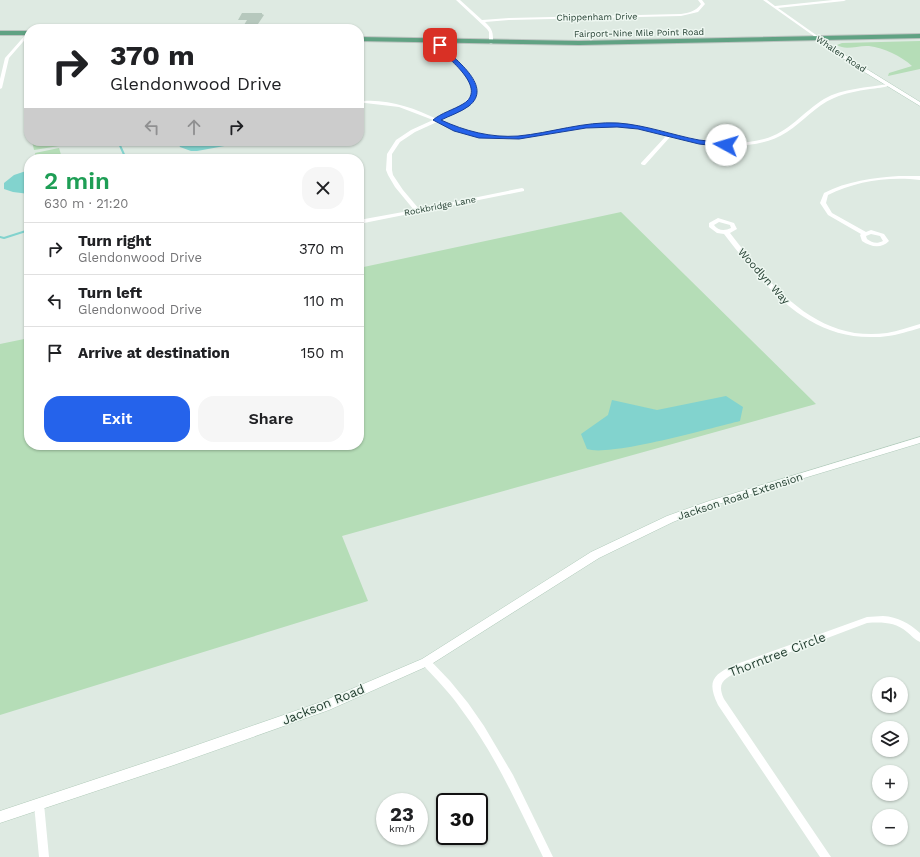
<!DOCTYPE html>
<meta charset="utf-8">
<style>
body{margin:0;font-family:"Work Sans",sans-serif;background:#f6f6f6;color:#202124;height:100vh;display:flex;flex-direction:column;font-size:15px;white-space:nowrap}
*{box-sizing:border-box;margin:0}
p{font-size:13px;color:#757577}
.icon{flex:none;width:22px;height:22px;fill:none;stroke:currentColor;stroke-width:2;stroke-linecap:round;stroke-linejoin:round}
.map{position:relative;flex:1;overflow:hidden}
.sheet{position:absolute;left:24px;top:154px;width:340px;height:296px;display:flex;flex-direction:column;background:#fff;border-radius:16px;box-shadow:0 1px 3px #0004}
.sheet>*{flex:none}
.hud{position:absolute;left:24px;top:24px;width:340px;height:122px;border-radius:16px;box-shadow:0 1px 3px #0004;background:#fff;color:#202124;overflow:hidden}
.tools{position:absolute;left:872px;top:677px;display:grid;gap:8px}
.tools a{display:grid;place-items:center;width:36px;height:36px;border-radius:50%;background:#fff;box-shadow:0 1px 3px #0004;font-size:20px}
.speed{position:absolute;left:376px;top:793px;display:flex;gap:8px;font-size:20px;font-weight:700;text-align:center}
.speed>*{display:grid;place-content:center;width:52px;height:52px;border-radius:50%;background:#fff;box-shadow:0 1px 3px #0004;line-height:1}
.speed small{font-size:10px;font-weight:400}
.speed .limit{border:2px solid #111;border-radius:6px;background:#fff;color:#111}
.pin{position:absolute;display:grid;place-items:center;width:34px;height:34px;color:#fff;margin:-17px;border-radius:8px;box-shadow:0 2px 6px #0006}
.me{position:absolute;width:44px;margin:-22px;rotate:276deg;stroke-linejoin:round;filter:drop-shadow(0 0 3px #0008)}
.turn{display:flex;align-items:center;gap:14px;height:84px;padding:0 20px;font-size:18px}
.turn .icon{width:52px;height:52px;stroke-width:2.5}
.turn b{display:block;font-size:28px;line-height:34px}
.lanes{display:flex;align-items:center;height:38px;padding:0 20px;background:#0003;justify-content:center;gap:20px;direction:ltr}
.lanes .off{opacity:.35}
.round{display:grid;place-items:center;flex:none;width:42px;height:42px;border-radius:16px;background:#f6f6f6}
.summary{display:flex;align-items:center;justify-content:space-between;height:68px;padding:0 20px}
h1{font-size:24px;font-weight:600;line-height:30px;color:#1e9e55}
.primary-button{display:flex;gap:8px;margin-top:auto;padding:8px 20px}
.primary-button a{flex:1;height:46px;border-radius:16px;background:#2563eb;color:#fff;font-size:16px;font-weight:600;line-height:46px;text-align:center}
.primary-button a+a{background:#f6f6f6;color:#202124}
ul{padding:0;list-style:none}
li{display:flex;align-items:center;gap:12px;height:52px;padding:0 20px;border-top:1px solid #e0e0e0}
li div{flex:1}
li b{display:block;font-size:15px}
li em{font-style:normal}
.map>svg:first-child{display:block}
.green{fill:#b5ddb7}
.water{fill:#82d3ce}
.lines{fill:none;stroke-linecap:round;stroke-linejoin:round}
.stream{stroke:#82d3ce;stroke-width:2}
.building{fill:#b6c8bd}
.secondary-casing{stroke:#b1cbbb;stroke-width:1}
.primary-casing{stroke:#bcc4c0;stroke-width:2}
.street{fill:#fff;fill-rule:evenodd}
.secondary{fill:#fff;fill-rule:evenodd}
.primary{fill:#60a283;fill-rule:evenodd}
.route{fill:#2563eb;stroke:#184099}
.labels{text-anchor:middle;stroke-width:3;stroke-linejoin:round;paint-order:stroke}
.far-street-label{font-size:9px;fill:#1f3b2d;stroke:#eef7f1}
.street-label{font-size:11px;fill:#1f3b2d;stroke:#eef7f1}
.near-street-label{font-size:13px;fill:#1f3b2d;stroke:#eef7f1}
</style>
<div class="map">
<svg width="920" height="857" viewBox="0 0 920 857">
<rect width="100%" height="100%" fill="#deeae2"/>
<path class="green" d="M920,41V69L888,76L889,73L912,66C901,56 884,48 869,46C858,45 846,51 837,45L842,43Z
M32,141H57L59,146L34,150Z
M59,148L62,158L36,159L35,153Z
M621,212L816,404L342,536L368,601L0,715V344L29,338V445H359V268Z"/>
<path class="water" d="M177,141H252L197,151H191L180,147Z
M29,170V194L13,192L4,189V183L14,175Z
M726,396L743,407L740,421C711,428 610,457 587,449L581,434L608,415L612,400L657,410Z"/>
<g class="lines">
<path class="stream" d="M118,141L126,159
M0,237L4,238L29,230"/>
</g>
<path class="building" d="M242,13H262V14L264,15L258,24L244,25L247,20H238Z"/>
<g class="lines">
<defs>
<path id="secondary" d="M816,37H820L852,60L920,102V106L848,62L816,39Z
M920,437V443L715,505L673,522L599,558L430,665L329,710L174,765L0,823V811L174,753L321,702L422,659L591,552L667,516L709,501Z"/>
<path id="primary" d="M0,31H29V35H0Z
M920,34V38L579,45L359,41V37L579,41Z"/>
</defs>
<use href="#secondary" class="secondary-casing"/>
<use href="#primary" class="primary-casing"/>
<path class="street" d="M456,0H460L482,20L509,18L681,14C689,13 696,11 701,4L698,0H702L705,4L698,12L681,16L509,20L485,22C493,30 493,32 493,43L491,44L489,43V32L487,29Z
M763,0H767L775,6L833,0H846L844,1L778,8L819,37V39H818Z
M28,32H29V35L9,58L2,88L0,89V79L5,58Z
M440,40L442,41L443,48L475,81V95L465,107L440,120C453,126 466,132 480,135C527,142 572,122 618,124C636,124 652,131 669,134C701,139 729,148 764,139C788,133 803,112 824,99C843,88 867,88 888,84L890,85C885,88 876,88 870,89C857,91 845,93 834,98C815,106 803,122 787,132C753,154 707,145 670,137L645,165H643L641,164V163L666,136C644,130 623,125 600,127C560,129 520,145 480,137C465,135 450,128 437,122L415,132L400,142L392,154V170L393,175L403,190L419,209L522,188L524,189V191L359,224V220L414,210L395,187L388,175L386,170L387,154L396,140L411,130L433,120L399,107L365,103H363V101C389,99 414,108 437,119L462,105L471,95V81L440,49L438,41Z
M899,176H920V180C890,176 855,181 828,195L826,203L832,213L866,232L871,230L884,234L889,241C881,249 871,247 862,241L860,235L861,234L828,215L820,203L824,193C847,181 873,178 899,176ZM871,234L880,236L883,241C877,244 872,243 867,239L866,236Z
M718,218L734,223L737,229L730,233C769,283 815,343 887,333C898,331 909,327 920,324V328C909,331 898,335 888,336C883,337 877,337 872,337C804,338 762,283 724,234L717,233L709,227V223ZM719,222L730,225L731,228C725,231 718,231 714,225Z
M883,616C898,617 909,623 920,633V642C915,640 911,635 907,632C895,622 882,622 867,623L740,671C725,678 716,682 724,699L831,857H820L718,705C707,682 712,675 734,665L867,617Z
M426,658L429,659L450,681L468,703L484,726L513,775L553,857H543C518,806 495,754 461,709C450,693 436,679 423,665L422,662L423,659Z
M39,799L42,801L44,804L49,857H39L34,804L36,801Z"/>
<use href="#secondary" class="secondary"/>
<use href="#primary" class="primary"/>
</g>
<path class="route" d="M438,44H442L443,47C457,61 493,87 469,106C461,112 449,116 441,120C465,131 491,138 518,136C551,133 584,121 618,123C646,125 672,135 699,140C708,141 717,142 726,143L729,145L726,147L699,144L638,129L617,127L586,128L519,139L479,138L454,131L433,120C441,113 453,110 463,104C488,89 450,60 439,49Z"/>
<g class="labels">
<g class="far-street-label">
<text transform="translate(597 17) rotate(-1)" y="3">Chippenham Drive</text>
<text transform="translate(639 33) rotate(-1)" y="3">Fairport-Nine Mile Point Road</text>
<text transform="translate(841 54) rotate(34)" y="3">Whalen Road</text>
<text transform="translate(440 206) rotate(-11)" y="3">Rockbridge Lane</text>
</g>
<g class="street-label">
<text transform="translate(764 276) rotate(48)" y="4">Woodlyn Way</text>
<text transform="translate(740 496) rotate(-18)" y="4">Jackson Road Extension</text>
</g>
<g class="near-street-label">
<text transform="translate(777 654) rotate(-21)" y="5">Thorntree Circle</text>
<text transform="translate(323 704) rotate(-22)" y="5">Jackson Road</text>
</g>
</g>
</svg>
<div class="tools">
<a><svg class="icon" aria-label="sound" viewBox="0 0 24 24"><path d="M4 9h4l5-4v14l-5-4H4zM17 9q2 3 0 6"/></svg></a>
<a><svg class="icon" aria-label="layers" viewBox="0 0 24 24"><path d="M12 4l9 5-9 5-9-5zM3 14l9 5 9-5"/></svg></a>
<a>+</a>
<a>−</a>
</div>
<div class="speed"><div>23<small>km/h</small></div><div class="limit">30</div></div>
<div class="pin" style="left:440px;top:45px;background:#d93025"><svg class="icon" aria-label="arrive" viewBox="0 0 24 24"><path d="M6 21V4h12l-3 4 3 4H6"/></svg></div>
<svg class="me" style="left:726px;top:145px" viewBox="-20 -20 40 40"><circle r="19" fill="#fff"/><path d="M0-13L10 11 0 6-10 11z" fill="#2563eb"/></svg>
<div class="hud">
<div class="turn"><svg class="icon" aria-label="right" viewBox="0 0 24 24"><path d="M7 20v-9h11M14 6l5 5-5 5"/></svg><div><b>370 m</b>Glendonwood Drive</div></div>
<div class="lanes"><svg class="icon off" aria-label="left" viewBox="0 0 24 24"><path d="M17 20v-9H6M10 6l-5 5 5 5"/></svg><svg class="icon off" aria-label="ahead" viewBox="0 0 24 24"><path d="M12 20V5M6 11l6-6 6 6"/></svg><svg class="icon" aria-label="right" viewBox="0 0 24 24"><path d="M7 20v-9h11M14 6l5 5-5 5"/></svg></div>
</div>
<section class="sheet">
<div class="summary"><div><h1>2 min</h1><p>630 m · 21:20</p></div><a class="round"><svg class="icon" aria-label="close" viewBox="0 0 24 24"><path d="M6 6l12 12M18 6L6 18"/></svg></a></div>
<ul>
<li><svg class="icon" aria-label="right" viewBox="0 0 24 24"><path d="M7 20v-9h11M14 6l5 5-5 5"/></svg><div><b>Turn right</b><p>Glendonwood Drive</p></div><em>370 m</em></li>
<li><svg class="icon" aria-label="left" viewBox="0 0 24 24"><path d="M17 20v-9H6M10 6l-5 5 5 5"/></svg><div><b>Turn left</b><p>Glendonwood Drive</p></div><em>110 m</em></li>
<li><svg class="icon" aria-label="arrive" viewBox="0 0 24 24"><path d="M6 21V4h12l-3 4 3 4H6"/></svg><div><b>Arrive at destination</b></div><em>150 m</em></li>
</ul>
<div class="primary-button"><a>Exit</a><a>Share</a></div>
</section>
</div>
